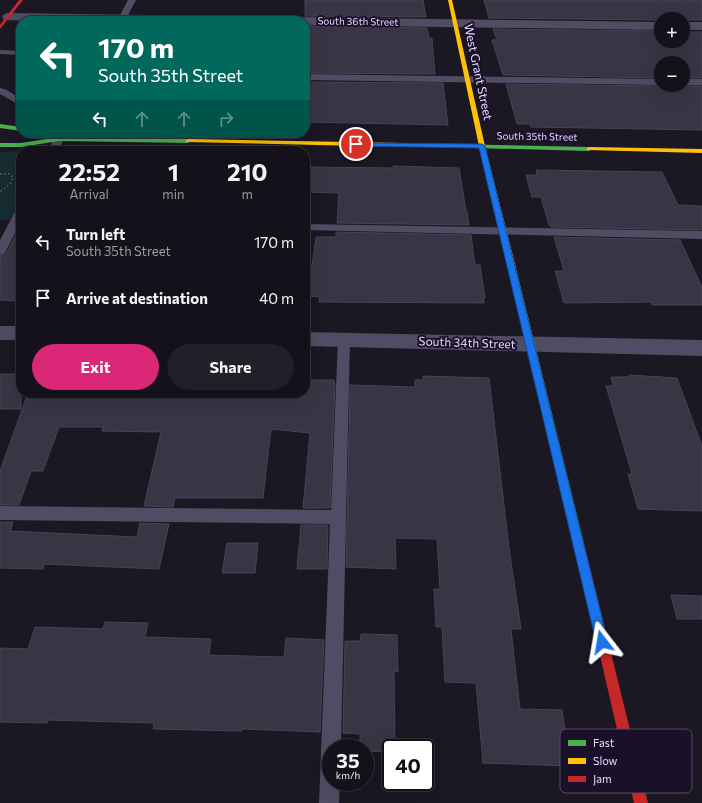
<!DOCTYPE html>
<meta charset="utf-8">
<style>
body{margin:0;font-family:Commissioner,sans-serif;background:#211f27;color:#f1f3f6;height:100vh;display:flex;flex-direction:column;font-size:15px;white-space:nowrap}
*{box-sizing:border-box;margin:0}
p{font-size:13px;color:#9d9da2}
.icon{flex:none;width:22px;height:22px;fill:none;stroke:currentColor;stroke-width:2;stroke-linecap:round;stroke-linejoin:round}
.map{position:relative;flex:1;overflow:hidden}
.details{position:absolute;left:16px;top:146px;width:294px;height:252px;display:flex;flex-direction:column;background:#14111a;border-radius:16px;box-shadow:0 4px 16px #0002,0 0 0 1px #333139}
.details>*{flex:none}
.banner{position:absolute;left:16px;top:16px;width:294px;height:122px;border-radius:16px;box-shadow:0 4px 16px #0002,0 0 0 1px #333139;background:#00695c;color:#fff;overflow:hidden}
.buttons{position:absolute;left:654px;top:12px;display:grid;gap:8px}
.buttons a{display:grid;place-items:center;width:36px;height:36px;border-radius:50%;background:#14111a;box-shadow:0 4px 16px #0002,0 0 0 1px #333139;font-size:20px}
.speed{position:absolute;left:322px;top:739px;display:flex;gap:8px;font-size:20px;font-weight:700;text-align:center}
.speed>*{display:grid;place-content:center;width:52px;height:52px;border-radius:50%;background:#14111a;box-shadow:0 4px 16px #0002,0 0 0 1px #333139;line-height:1}
.speed small{font-size:10px;font-weight:400}
.speed .limit{border:2px solid #111;border-radius:6px;background:#fff;color:#111}
.pin{position:absolute;display:grid;place-items:center;width:34px;height:34px;color:#fff;margin:-17px;border:2px solid #fff;border-radius:50%;box-shadow:0 1px 4px #0007}
.me{position:absolute;width:44px;margin:-22px;rotate:346deg;stroke-linejoin:round;filter:drop-shadow(0 0 3px #0008)}
.turn{display:flex;align-items:center;gap:14px;height:84px;padding:0 16px;font-size:18px}
.turn .icon{width:52px;height:52px;stroke-width:2.5}
.turn b{display:block;font-size:28px;line-height:34px}
.lanes{display:flex;align-items:center;height:38px;padding:0 16px;background:#0003;justify-content:center;gap:20px;direction:ltr}
.lanes .off{opacity:.35}
.eta{display:flex;justify-content:space-evenly;align-items:center;height:68px;text-align:center}
.eta b{font-size:24px;font-weight:700;line-height:28px}
.action{display:flex;gap:8px;margin-top:auto;padding:8px 16px}
.action a{flex:1;height:46px;border-radius:24px;background:#db2777;color:#fff;font-size:16px;font-weight:700;line-height:46px;text-align:center}
.action a+a{background:#211f27;color:#f1f3f6}
ul{padding:0;list-style:none}
li{display:flex;align-items:center;gap:12px;height:56px;padding:0 16px}
li div{flex:1}
li b{display:block;font-size:15px}
li em{font-style:normal}
.map>svg:first-child{display:block}
.green{fill:#152c31}
.building{fill:#3a3545;stroke:#494257}
.lines{fill:none;stroke-linecap:round;stroke-linejoin:round}
.path{stroke:#4b5564;stroke-width:2;stroke-dasharray:1.5 2.5;stroke-linecap:butt}
.lane{fill:#514c64;fill-rule:evenodd}
.street{fill:#514c64;fill-rule:evenodd}
.fast{fill:#4caf50;fill-rule:evenodd}
.slow{fill:#ffc107;fill-rule:evenodd}
.jam{fill:#c62828;fill-rule:evenodd}
.route{fill:#1a73e8;stroke:#114b97}
.labels{text-anchor:middle;stroke-width:4;stroke-linejoin:round;paint-order:stroke}
.far-street-label{font-size:10px;fill:#e4dafe;stroke:#191129}
.street-label{font-size:12px;fill:#e4dafe;stroke:#191129}
.key{fill:#191129;stroke:#564d69;stroke-width:1}
.key-label{font-size:11px;fill:#e4dafe}
</style>
<div class="map">
<svg width="702" height="803" viewBox="0 0 702 803">
<rect width="100%" height="100%" fill="#1b1723"/>
<path class="green" d="M21,151V200L11,220H0V152Z"/>
<path class="building" d="M305,0H423L426,17L305,16Z
M484,0H702V20H683V19H661V20L489,18Z
M305,26L427,28L429,38H432L435,74L305,73Z
M493,29L661,31V41H683V32H702V78H683V63H661V78L503,75L492,40H497Z
M305,82L443,83L448,125L305,122L307,87H305Z
M506,84L661,86L662,85H682L683,86H702V130L531,127L530,124H517Z
M393,166L459,168L466,211H467L469,225L337,223L339,193L305,192V167L394,168Z
M536,170L662,172L678,205L702,206V230L551,227L549,225L541,197H532L526,175H537Z
M21,224V301L0,300V256L4,255L7,252Z
M336,232L471,235L475,265H480L485,298H483L484,303L319,302L320,297L305,296L308,266H312L316,237H336Z
M554,237L680,240L702,287V305H652L651,302L564,303L555,271H564Z
M0,374H21V409H0Z
M629,375L677,378L702,446V511L638,509L628,474H632L606,386H613L611,377H630Z
M423,376L489,378L509,548L521,629H511L520,709L562,710L570,766L483,763L476,683L445,682L442,627H436L434,589H440L437,539L395,538L396,569L346,567L350,385L415,387V380H423Z
M305,380H334L335,385L330,508H303L310,433L271,429L263,498H175L173,507L144,506L161,432L102,431L103,427H59L43,471H31L19,505H0V471L28,393H305Z
M0,522H13L10,531L137,537L140,523L169,524L159,569L44,564L43,569L0,568Z
M301,525H328L327,569H297Z
M227,543H258L255,573H222Z
M671,595L702,596V619H677Z
M105,622L148,623L145,637L211,639L209,655L284,657L286,638L324,640L320,732L242,729V731L153,729L154,723L48,720L47,723L0,722V648L28,649L35,627L103,629Z
M361,634L397,635L398,672L394,671L395,748H391V752L365,751V748H360V734L343,733L345,641H360Z"/>
<g class="lines">
<path class="path" d="M0,174H9L13,177L10,184L0,192"/>
<path class="lane" d="M128,0H136L125,21H117Z
M0,50L21,51V55L0,54Z
M305,74L661,79V85L305,80Z
M683,79H702V85H683Z
M0,88L7,90L21,99V106L0,94Z
M57,133H67L58,151H48Z
M21,207V221L6,251L4,254L0,255V240L16,210Z
M305,224L702,231V239L305,230Z
M344,334L349,336L350,339L341,748H331V782H340L339,803H319L330,524L0,520V506L331,510L338,339L339,336Z"/>
<path class="street" d="M8,13L661,22V30L305,25V21H41L4,20L2,17L4,14Z
M683,22H702V30H683Z
M0,326H21V340H0Z
M305,332L702,340V356L305,346Z"/>
<path class="fast" d="M0,124L21,127V131L0,128Z
M59,137L188,139L191,141L188,143L59,141L21,147H0V143H21Z
M402,143L589,147L592,149L589,151L400,146V144Z
M509,266H512L516,268L584,543L583,546L579,548L575,546L574,543L508,268Z"/>
<path class="slow" d="M448,0H452L485,146L516,268L512,270L508,268L479,146Z
M188,139L402,143L405,145L402,147L186,142L185,141Z
M589,147L702,149V153L587,150V148Z"/>
<path class="jam" d="M19,0H23L0,29V25Z
M579,538L583,540L584,543L648,803H634L574,543L575,540Z"/>
</g>
<path class="route" d="M354,143L482,144L485,146L608,642L606,646L602,648L598,646L596,642L479,148L356,146L354,145Z"/>
<g class="labels">
<g class="far-street-label">
<text transform="translate(358 21) rotate(1)" y="4">South 36th Street</text>
<text transform="translate(537 136) rotate(1)" y="4">South 35th Street</text>
</g>
<g class="street-label">
<text transform="translate(478 72) rotate(78)" y="4">West Grant Street</text>
<text transform="translate(467 343) rotate(2)" y="4">South 34th Street</text>
</g>
</g>
<rect x="560" y="729" width="132" height="64" rx="6" class="key"/>
<rect x="568" y="740" width="18" height="6" fill="#4caf50"/>
<rect x="568" y="758" width="18" height="6" fill="#ffc107"/>
<rect x="568" y="776" width="18" height="6" fill="#c62828"/>
<g class="key-label">
<text x="593" y="747">Fast</text>
<text x="593" y="765">Slow</text>
<text x="593" y="783">Jam</text>
</g>
</svg>
<div class="buttons">
<a>+</a>
<a>−</a>
</div>
<div class="speed"><div>35<small>km/h</small></div><div class="limit">40</div></div>
<div class="pin" style="left:356px;top:144px;background:#d93025"><svg class="icon" aria-label="arrive" viewBox="0 0 24 24"><path d="M6 21V4h12l-3 4 3 4H6"/></svg></div>
<svg class="me" style="left:602px;top:642px" viewBox="-20 -20 40 40"><path d="M0-17L14 15 0 8-14 15z" fill="#1a73e8" stroke="#fff" stroke-width="4"/></svg>
<div class="banner">
<div class="turn"><svg class="icon" aria-label="left" viewBox="0 0 24 24"><path d="M17 20v-9H6M10 6l-5 5 5 5"/></svg><div><b>170 m</b>South 35th Street</div></div>
<div class="lanes"><svg class="icon" aria-label="left" viewBox="0 0 24 24"><path d="M17 20v-9H6M10 6l-5 5 5 5"/></svg><svg class="icon off" aria-label="ahead" viewBox="0 0 24 24"><path d="M12 20V5M6 11l6-6 6 6"/></svg><svg class="icon off" aria-label="ahead" viewBox="0 0 24 24"><path d="M12 20V5M6 11l6-6 6 6"/></svg><svg class="icon off" aria-label="right" viewBox="0 0 24 24"><path d="M7 20v-9h11M14 6l5 5-5 5"/></svg></div>
</div>
<section class="details">
<div class="eta">
<div><b>22:52</b><p>Arrival</p></div>
<div><b>1</b><p>min</p></div>
<div><b>210</b><p>m</p></div>
</div>
<ul>
<li><svg class="icon" aria-label="left" viewBox="0 0 24 24"><path d="M17 20v-9H6M10 6l-5 5 5 5"/></svg><div><b>Turn left</b><p>South 35th Street</p></div><em>170 m</em></li>
<li><svg class="icon" aria-label="arrive" viewBox="0 0 24 24"><path d="M6 21V4h12l-3 4 3 4H6"/></svg><div><b>Arrive at destination</b></div><em>40 m</em></li>
</ul>
<div class="action"><a>Exit</a><a>Share</a></div>
</section>
</div>
